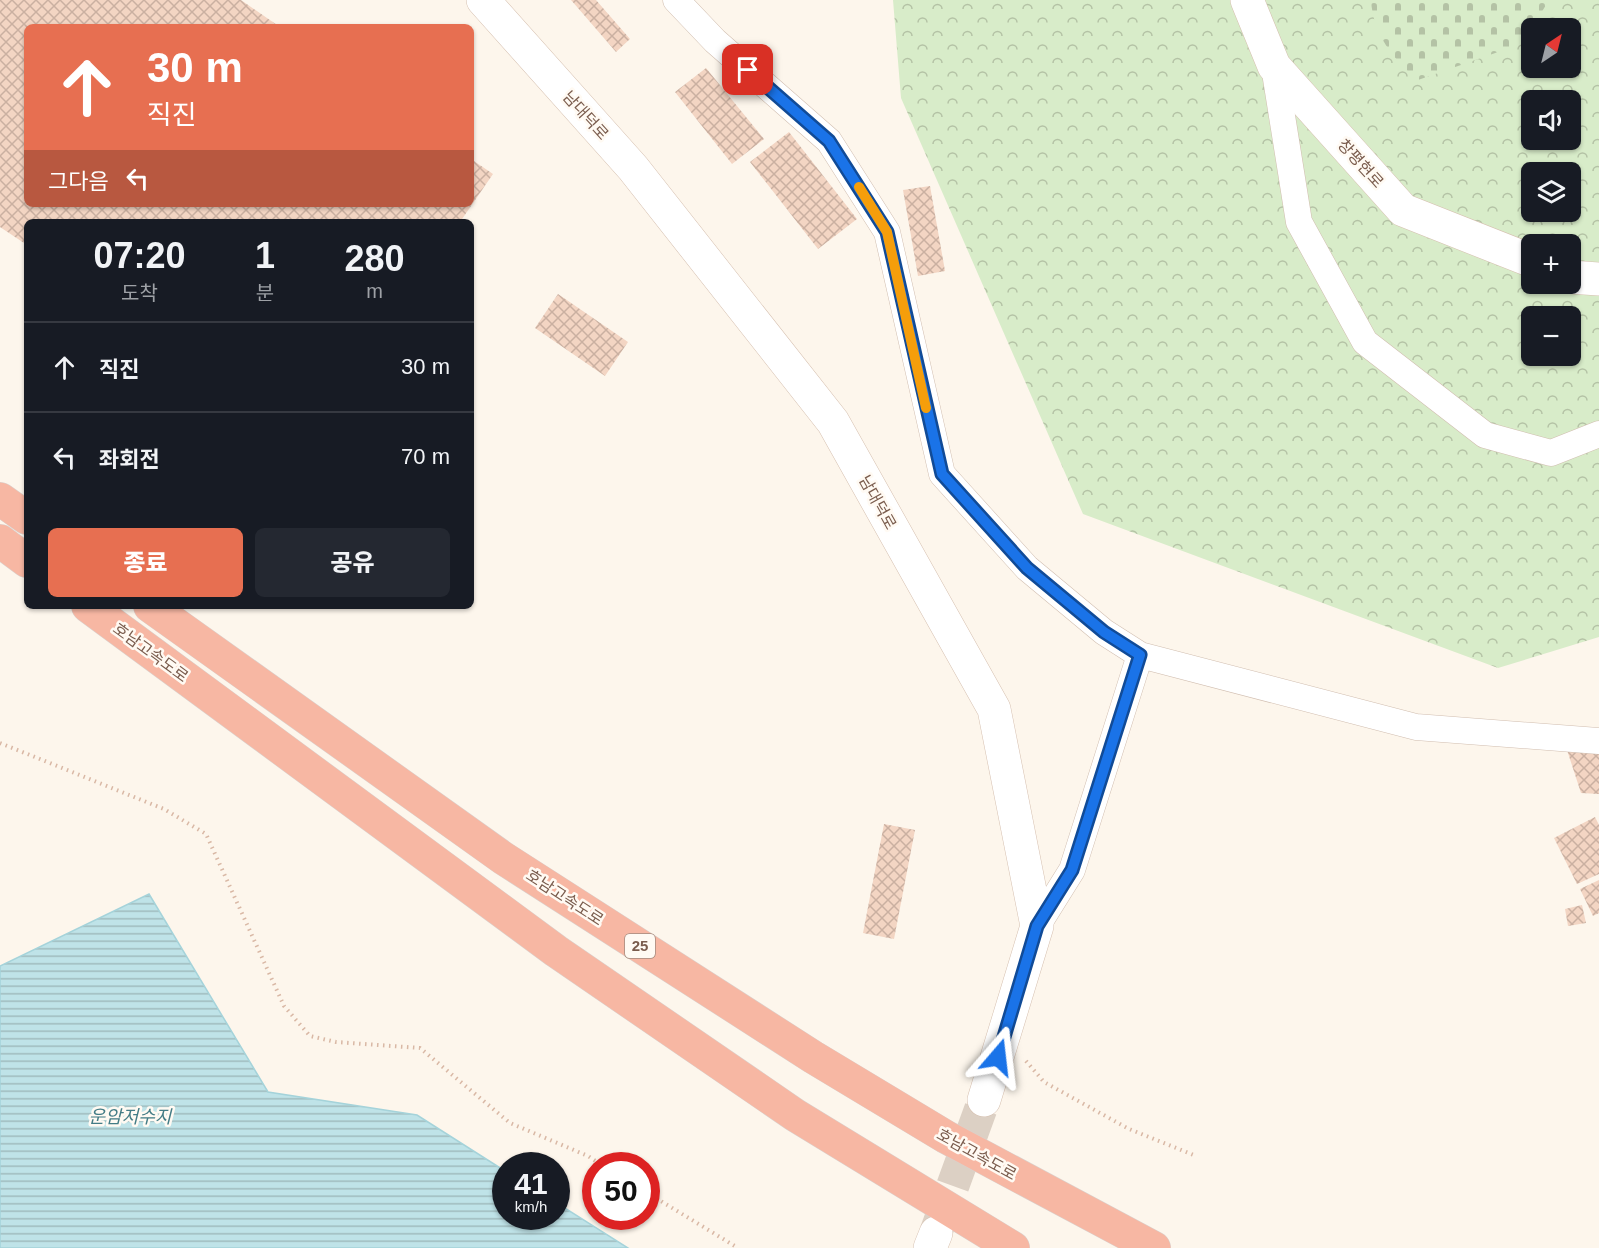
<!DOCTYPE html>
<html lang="ko">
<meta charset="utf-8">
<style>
body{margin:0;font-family:Helvetica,"Noto Sans KR",sans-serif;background:#242831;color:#f1f3f6;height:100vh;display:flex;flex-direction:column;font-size:22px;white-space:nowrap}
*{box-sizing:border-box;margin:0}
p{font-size:20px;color:#9ea1a6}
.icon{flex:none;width:33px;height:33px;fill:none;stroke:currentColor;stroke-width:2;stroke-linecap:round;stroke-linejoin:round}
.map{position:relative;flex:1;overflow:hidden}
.panel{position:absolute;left:24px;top:219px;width:450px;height:390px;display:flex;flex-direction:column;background:#171b24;border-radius:9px;box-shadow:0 2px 4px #0004}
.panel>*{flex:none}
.hud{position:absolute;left:24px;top:24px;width:450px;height:183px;border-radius:9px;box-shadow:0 2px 4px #0004;background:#e76f51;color:#fff;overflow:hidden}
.needle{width:39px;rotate:35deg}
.tools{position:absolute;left:1521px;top:18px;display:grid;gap:12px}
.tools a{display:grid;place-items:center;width:60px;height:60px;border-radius:9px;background:#171b24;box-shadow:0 2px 4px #0004;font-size:30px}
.speed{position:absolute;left:492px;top:1152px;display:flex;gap:12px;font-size:30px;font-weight:700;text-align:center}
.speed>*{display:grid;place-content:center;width:78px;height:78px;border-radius:50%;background:#171b24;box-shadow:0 2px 4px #0004;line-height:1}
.speed small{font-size:15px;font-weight:400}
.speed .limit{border:9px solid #d22;background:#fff;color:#111}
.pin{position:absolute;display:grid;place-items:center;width:51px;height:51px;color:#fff;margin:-26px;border-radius:12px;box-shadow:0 3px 9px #0006}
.me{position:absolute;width:66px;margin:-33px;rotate:17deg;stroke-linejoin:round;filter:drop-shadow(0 0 4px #0008)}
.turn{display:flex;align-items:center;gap:21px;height:126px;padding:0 24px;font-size:27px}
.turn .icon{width:78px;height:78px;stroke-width:2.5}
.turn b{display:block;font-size:42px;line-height:51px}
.then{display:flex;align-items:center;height:57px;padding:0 24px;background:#0003;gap:12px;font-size:22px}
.eta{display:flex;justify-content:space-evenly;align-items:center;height:102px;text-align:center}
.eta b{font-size:36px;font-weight:800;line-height:42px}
.primary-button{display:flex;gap:12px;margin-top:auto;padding:12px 24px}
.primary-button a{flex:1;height:69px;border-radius:9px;background:#e76f51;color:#fff;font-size:24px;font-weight:800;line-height:69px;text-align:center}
.primary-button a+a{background:#242831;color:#f1f3f6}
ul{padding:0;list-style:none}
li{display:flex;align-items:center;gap:18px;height:90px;padding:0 24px;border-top:2px solid #363941}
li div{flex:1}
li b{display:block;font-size:22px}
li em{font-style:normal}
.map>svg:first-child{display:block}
.forest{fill:url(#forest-crowns);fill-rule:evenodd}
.cemetery{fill:url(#cemetery-stones)}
.water{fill:url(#water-rules);stroke:#a5d3da;stroke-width:1.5}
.building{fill:url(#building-cross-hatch)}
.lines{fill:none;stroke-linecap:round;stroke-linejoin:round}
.secondary-tunnel{stroke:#dcd0c4;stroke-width:33;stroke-dasharray:33 16;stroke-linecap:butt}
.minor-casing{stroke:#d1beb0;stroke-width:27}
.secondary-casing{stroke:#d6c0b0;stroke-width:34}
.motorway-casing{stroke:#dad1cd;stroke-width:34}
.path{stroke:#d9b8a5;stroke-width:4;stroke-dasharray:1.5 4.5;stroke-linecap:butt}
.minor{stroke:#fff;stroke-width:26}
.secondary{stroke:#fff;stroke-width:33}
.motorway{stroke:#f7b7a3;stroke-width:33}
.route-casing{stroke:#114b97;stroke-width:15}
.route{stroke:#1a73e8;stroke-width:10}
.slow{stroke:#f59e0b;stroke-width:10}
.labels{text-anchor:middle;stroke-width:5;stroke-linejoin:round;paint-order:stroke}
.shield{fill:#fffaf3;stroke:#a28b7f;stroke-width:1.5}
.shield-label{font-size:15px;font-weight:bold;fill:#7a5c4d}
.street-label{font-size:16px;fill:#7a5c4d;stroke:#fffaf3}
.water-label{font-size:18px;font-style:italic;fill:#437c86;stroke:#fffaf3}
</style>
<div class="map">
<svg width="1599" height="1248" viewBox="0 0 1599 1248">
<defs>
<pattern id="forest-crowns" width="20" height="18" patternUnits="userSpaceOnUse" patternTransform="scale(1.5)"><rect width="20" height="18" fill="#d8ecc9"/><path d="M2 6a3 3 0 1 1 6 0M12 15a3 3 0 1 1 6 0" fill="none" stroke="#b4c2a5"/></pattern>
<pattern id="cemetery-stones" width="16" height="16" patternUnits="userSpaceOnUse" patternTransform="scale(1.5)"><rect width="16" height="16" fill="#d8ecc9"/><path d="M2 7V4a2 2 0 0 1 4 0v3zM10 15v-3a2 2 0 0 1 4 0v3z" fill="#b4c2a5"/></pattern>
<pattern id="water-rules" width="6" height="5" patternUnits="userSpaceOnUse" patternTransform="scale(1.5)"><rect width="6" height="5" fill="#bfe3e8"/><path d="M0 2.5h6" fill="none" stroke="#a0bbbe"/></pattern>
<pattern id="building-cross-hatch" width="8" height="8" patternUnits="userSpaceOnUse" patternTransform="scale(1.5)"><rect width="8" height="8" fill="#f3d5c3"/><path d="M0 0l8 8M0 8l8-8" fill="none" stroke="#cab0a1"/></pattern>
</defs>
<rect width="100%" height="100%" fill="#fdf6ec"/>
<path class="forest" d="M893,0H1599V637L1498,668L1083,514L901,98ZM1532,28H1570V68H1532ZM1532,100H1570V140H1532ZM1532,172H1570V212H1532ZM1532,244H1570V284H1532ZM1532,316H1570V356H1532Z"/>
<path class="cemetery" d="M1371,0H1549L1532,28L1527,42L1418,80C1393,59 1373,34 1371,0Z"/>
<path class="water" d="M149,894L268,1092L417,1115L505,1171L506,1216H556L557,1203L628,1248H0V966Z"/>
<path class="building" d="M0,0H241L280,27H27V204H471V159L493,174L460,222H27V245L0,227Z
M571,0H596L630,39L616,52Z
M706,68L764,139L732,164L675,92Z
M789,132L857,219L818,249L750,162Z
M930,186L945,271L918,276L903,190Z
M558,294L628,342L605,376L535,328Z
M1567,750L1599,753V794L1581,793Z
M1595,817L1599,825V874L1577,884L1554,838Z
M884,824L915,830L894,939L863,933Z
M1599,880V913L1593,916L1580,889Z
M1582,905L1586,923L1568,926L1565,909Z"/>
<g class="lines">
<path class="secondary-tunnel" d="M936,1232L984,1100"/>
<defs>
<path id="minor" d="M676,0L715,41L829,141L887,232L942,474L1027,568L1104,632L1140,655L1072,870L1037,926
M1274,66L1299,222L1365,342L1485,435L1551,453L1599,434
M1140,655L1416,727L1599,741"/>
<path id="secondary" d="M483,0L633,168L833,422L994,709L1037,926L984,1100
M1247,0L1274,66L1403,210L1532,261
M1570,277L1599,279
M930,1248L936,1233"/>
<path id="motorway" d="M0,499L27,518
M0,541L27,561
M88,606L556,951L795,1115L1013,1248
M150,606L503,858L813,1057L946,1137L1154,1248"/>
</defs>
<use href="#minor" class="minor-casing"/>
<use href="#secondary" class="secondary-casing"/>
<use href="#motorway" class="motorway-casing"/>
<path class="path" d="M0,743L164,809L206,834L284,1006L310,1036L336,1042L420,1048L510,1123L588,1156L603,1166
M1026,1061L1044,1082L1129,1129L1196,1156
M646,1192L738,1248"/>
<use href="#minor" class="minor"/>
<use href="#secondary" class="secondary"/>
<use href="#motorway" class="motorway"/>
</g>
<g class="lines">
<defs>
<path id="route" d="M748,70L829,141L887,232L942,474L1027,568L1104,632L1140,655L1072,870L1037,926L998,1057"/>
</defs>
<use href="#route" class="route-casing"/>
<use href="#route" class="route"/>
<path class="slow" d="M859,187L887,232L926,408"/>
</g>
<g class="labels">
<rect class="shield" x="625" y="934" width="30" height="24" rx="4.5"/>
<g class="shield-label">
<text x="640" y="951">25</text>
</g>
<g class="street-label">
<text transform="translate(586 115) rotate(48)" y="6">남대덕로</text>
<text transform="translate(1361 163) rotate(48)" y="6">창평현로</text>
<text transform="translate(878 502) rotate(61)" y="6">남대덕로</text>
<text transform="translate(151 652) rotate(36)" y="6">호남고속도로</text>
<text transform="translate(565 897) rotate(33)" y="6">호남고속도로</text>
<text transform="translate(977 1154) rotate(29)" y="6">호남고속도로</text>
</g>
<g class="water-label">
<text x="130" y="1123">운암저수지</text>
</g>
</g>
</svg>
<div class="tools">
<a><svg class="needle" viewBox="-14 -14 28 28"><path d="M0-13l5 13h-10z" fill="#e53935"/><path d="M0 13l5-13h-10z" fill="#9ea1a6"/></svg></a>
<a><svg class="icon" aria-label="sound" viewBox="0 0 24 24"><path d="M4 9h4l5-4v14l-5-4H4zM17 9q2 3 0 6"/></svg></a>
<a><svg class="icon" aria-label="layers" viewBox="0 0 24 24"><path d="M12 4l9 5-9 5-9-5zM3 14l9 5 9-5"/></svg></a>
<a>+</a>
<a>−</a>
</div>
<div class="speed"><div>41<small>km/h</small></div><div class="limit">50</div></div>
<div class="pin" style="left:748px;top:70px;background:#d93025"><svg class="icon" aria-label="arrive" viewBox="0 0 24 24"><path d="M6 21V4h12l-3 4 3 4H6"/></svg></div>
<svg class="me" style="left:998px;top:1057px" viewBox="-20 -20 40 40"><path d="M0-17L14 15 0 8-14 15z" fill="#1a73e8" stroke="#fff" stroke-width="4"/></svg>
<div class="hud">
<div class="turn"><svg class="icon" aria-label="ahead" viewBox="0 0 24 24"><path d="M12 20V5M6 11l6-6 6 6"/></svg><div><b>30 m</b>직진</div></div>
<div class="then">그다음<svg class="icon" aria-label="left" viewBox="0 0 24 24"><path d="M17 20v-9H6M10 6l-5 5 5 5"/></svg></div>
</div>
<section class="panel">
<div class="eta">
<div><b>07:20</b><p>도착</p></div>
<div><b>1</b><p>분</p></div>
<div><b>280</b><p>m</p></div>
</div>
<ul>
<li><svg class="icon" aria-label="ahead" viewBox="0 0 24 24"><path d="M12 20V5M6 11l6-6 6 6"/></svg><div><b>직진</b></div><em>30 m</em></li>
<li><svg class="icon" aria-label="left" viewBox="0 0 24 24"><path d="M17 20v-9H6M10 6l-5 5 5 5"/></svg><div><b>좌회전</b></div><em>70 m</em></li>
</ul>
<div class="primary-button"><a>종료</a><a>공유</a></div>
</section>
</div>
